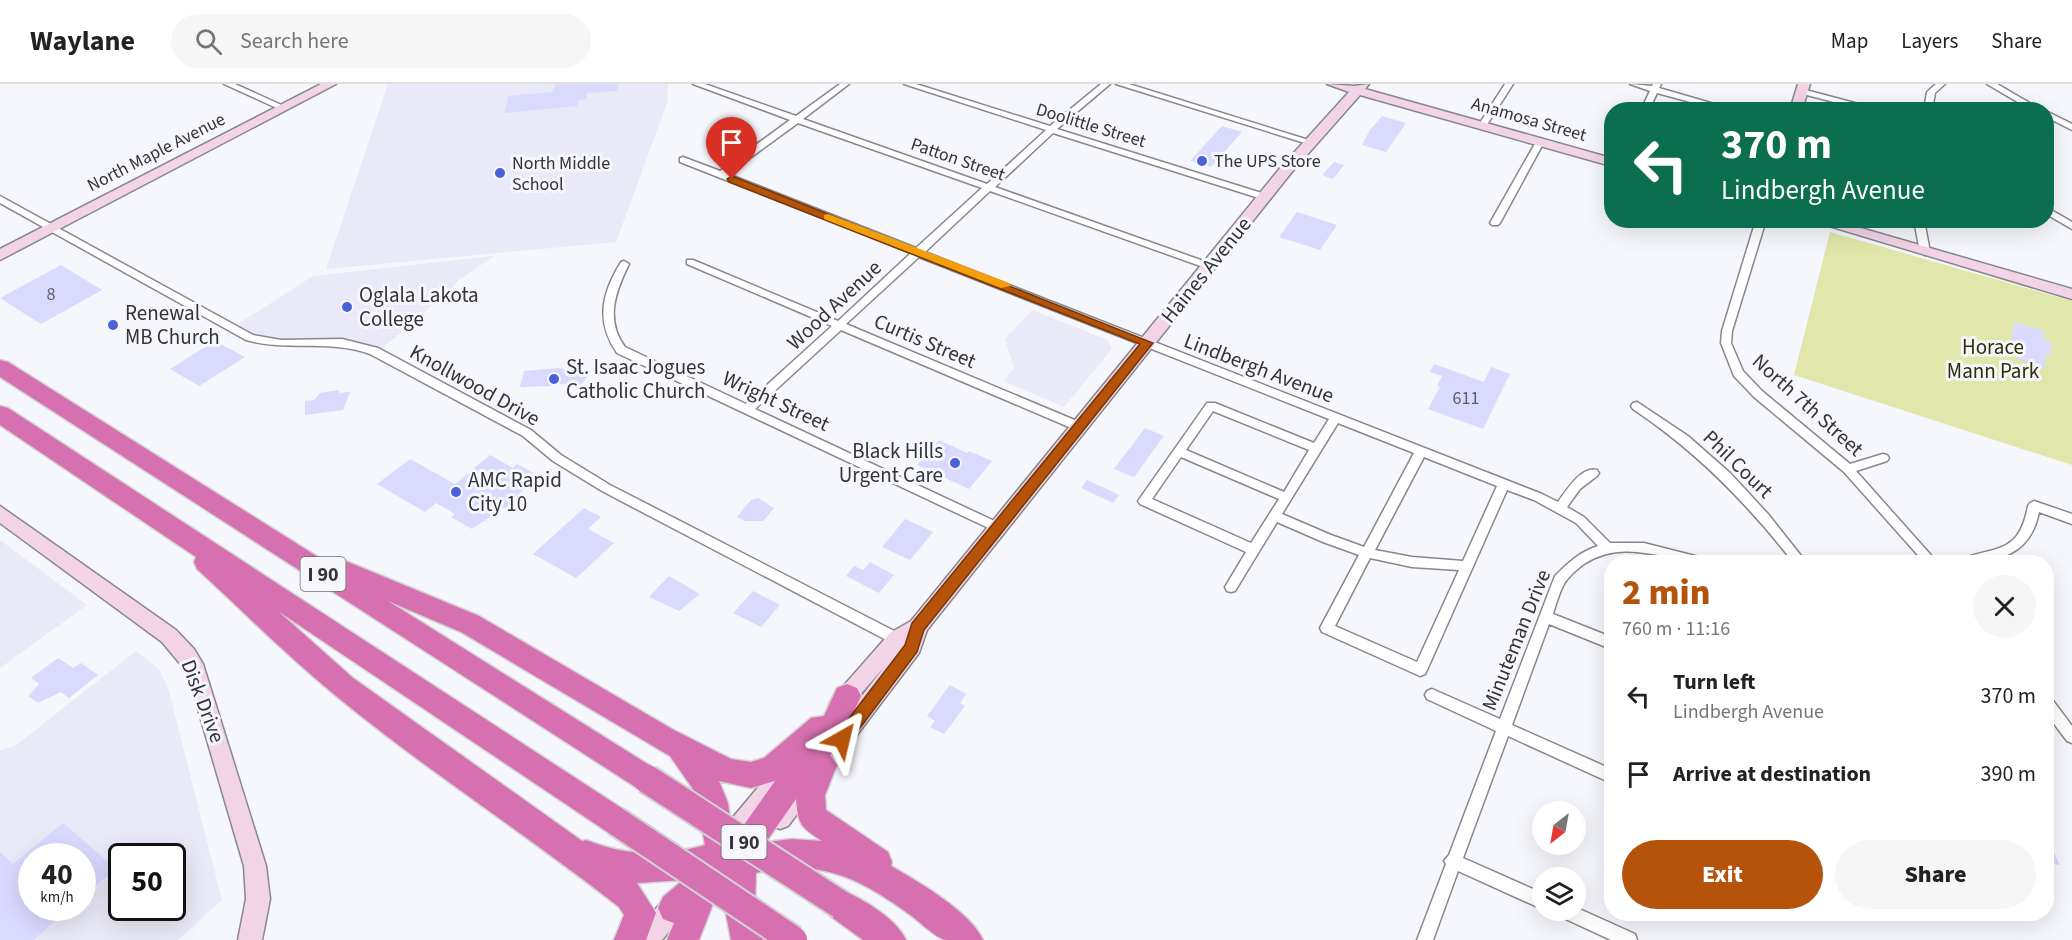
<!DOCTYPE html>
<meta charset="utf-8">
<style>
body{margin:0;font-family:"Source Sans 3",sans-serif;background:#f6f6f6;color:#222;height:100vh;display:flex;flex-direction:column;font-size:22px;white-space:nowrap}
*{box-sizing:border-box;margin:0}
p{font-size:20px;color:#767676}
.icon{flex:none;width:33px;height:33px;fill:none;stroke:currentColor;stroke-width:2;stroke-linecap:round;stroke-linejoin:round}
.map{position:relative;flex:1;overflow:hidden}
.panel{position:absolute;left:1604px;top:471px;width:450px;height:366px;display:flex;flex-direction:column;background:#fff;border-radius:24px;box-shadow:0 6px 24px #0002}
.panel>*{flex:none}
.guide{position:absolute;left:1604px;top:18px;width:450px;height:126px;border-radius:24px;box-shadow:0 6px 24px #0002;background:#0b6e4f;color:#fff;overflow:hidden}
.needle{width:39px;rotate:211deg}
.buttons{position:absolute;left:1532px;top:717px;display:grid;gap:12px}
.buttons a{display:grid;place-items:center;width:54px;height:54px;border-radius:50%;background:#fff;box-shadow:0 6px 24px #0002;font-size:30px}
.speed{position:absolute;left:18px;top:759px;display:flex;gap:12px;font-size:30px;font-weight:700;text-align:center}
.speed>*{display:grid;place-content:center;width:78px;height:78px;border-radius:50%;background:#fff;box-shadow:0 6px 24px #0002;line-height:1}
.speed small{font-size:15px;font-weight:400}
.speed .limit{border:3px solid #111;border-radius:9px;background:#fff;color:#111}
.pin{position:absolute;display:grid;place-items:center;width:51px;height:51px;color:#fff;margin:-62px -26px;border-radius:50% 50% 50% 0;rotate:-45deg;box-shadow:0 0 6px #0007}
.pin .icon{rotate:45deg}
.me{position:absolute;width:66px;margin:-33px;rotate:37deg;stroke-linejoin:round;filter:drop-shadow(0 0 4px #0008)}
.turn{display:flex;align-items:center;gap:21px;height:126px;padding:0 18px;font-size:27px}
.turn .icon{width:78px;height:78px;stroke-width:2.5}
.turn b{display:block;font-size:42px;line-height:51px}
.round{display:grid;place-items:center;flex:none;width:63px;height:63px;border-radius:32px;background:#f6f6f6}
.overview{display:flex;align-items:center;justify-content:space-between;height:102px;padding:0 18px}
h1{font-size:36px;font-weight:800;line-height:45px;color:#b45309}
.button{display:flex;gap:12px;margin-top:auto;padding:12px 18px}
.button a{flex:1;height:69px;border-radius:36px;background:#b45309;color:#fff;font-size:24px;font-weight:800;line-height:69px;text-align:center}
.button a+a{background:#f6f6f6;color:#222}
ul{padding:0;list-style:none}
li{display:flex;align-items:center;gap:18px;height:78px;padding:0 18px}
li div{flex:1}
li b{display:block;font-size:22px}
li em{font-style:normal}
header{display:flex;align-items:center;gap:36px;box-sizing:border-box;height:84px;padding:0 30px;background:#fff;border-bottom:2px solid #e0e0e0}
header strong{font-size:28px}
nav{display:flex;gap:33px;margin-inline-start:auto;font-size:21px}
.search{width:420px;height:54px;background:#f6f6f6;display:flex;align-items:center;gap:15px;box-sizing:border-box;padding:0 21px;border-radius:33px;color:#767676;font-size:22px}
.map>svg:first-child{display:block}
.built{fill:#e9e9f7;fill-rule:evenodd}
.green{fill:#e1e6aa}
.building{fill:#dad9fe}
.lines{fill:none;stroke-linecap:round;stroke-linejoin:round}
.street-casing{stroke:#87878d;stroke-width:3}
.secondary-casing{stroke:#87878d;stroke-width:3}
.highway-casing{stroke:#d2d2d3;stroke-width:3}
.street{fill:#fff;fill-rule:evenodd}
.secondary{fill:#f3d4e7;fill-rule:evenodd}
.highway{fill:#d770b0;fill-rule:evenodd}
.highway-bridge-casing{stroke:#d2d2d3;stroke-width:32;stroke-linecap:butt}
.highway-bridge{stroke:#d770b0;stroke-width:28}
.route{fill:#b45309;stroke:#753606;stroke-width:1.5}
.slow{fill:#f59e0b}
.poi-dot{fill:#4b62d7;stroke:#f6f6fd;stroke-width:2}
.labels{text-anchor:middle;stroke-width:6;stroke-linejoin:round;paint-order:stroke}
.far-street-label{font-size:18px;fill:#343437;stroke:#f6f6fd}
.far-poi-label{font-size:18px;fill:#343437;stroke:#f6f6fd;text-anchor:start}
.number-label{font-size:18px;fill:#5e5d69}
.shield{fill:#f6f6fd;stroke:#6e6e72;stroke-width:1.5}
.shield-label{font-size:20px;font-weight:bold;fill:#343437}
.street-label{font-size:21px;fill:#343437;stroke:#f6f6fd}
.poi-label{font-size:21px;fill:#343437;stroke:#f6f6fd;text-anchor:start}
.park-label{font-size:21px;fill:#2e3000;stroke:#f6f6fd}
</style>
<header>
<strong>Waylane</strong>
<div class="search"><svg class="icon" aria-label="search" viewBox="0 0 24 24"><circle cx="10" cy="10" r="6"/><path d="M15 15l6 6"/></svg>Search here</div>
<nav><a>Map</a><a>Layers</a><a>Share</a></nav>
</header>
<div class="map">
<svg width="2072" height="856" viewBox="0 0 2072 856">
<rect width="100%" height="100%" fill="#f6f6fd"/>
<path class="built" d="M388,0H668L667,19L616,158L326,185Z
M494,172L459,196L453,203L377,269L359,260L264,259L232,244L313,192Z
M1032,226L1108,256L1112,265L1064,323L1003,297L1014,284L1005,255Z
M0,456L87,521L0,584Z
M136,567L159,585L168,604L222,816L178,856H0V666L15,662ZM32,772H82V824H32ZM122,772H172V824H122Z"/>
<path class="green" d="M1830,148L2072,217V381L1794,291Z"/>
<path class="building" d="M555,0H618V7L587,9L586,15L578,16L577,22L505,29L508,12L553,8Z
M1382,32L1406,39L1386,68L1362,61L1370,46Z
M1222,42L1242,48L1211,83L1190,77Z
M1334,78L1344,81L1333,95L1322,91Z
M1297,128L1337,141L1320,166L1279,153Z
M61,181L102,206L41,240L0,214Z
M2014,238L2043,246V253L2051,259V272L2046,270L2045,284L2017,275L2018,262L2011,260Z
M215,257L245,273L199,302L170,285Z
M1434,280L1484,298L1491,283L1510,290L1483,345L1428,325L1440,303L1437,302L1442,292L1430,288Z
M559,284L589,291L579,303L556,299L554,302L520,303L524,287Z
M339,306V309L350,308L343,326L305,331V317L314,316L320,309Z
M1145,344L1164,352L1134,393L1114,385Z
M939,356L967,369L969,367L992,377L969,405L917,381Z
M490,371L513,384L517,380L537,391L515,414L521,417L509,427L503,424L472,445L451,433L455,430L436,419L425,428L377,400L410,375L455,400Z
M1087,396L1111,407L1119,411L1113,419L1081,404Z
M758,414L774,424L763,437H745L737,433L751,416Z
M584,424L601,433L588,445L614,459L576,494L533,470Z
M905,435L933,448L910,476L882,463Z
M870,478L894,491L879,509L846,492L854,482L863,486Z
M669,492L700,510L679,527L649,513Z
M753,507L780,521L761,543L733,529Z
M58,574L73,584L81,579L98,591L69,614L61,608L38,619L28,612L39,600L31,594Z
M950,601L966,610L960,619L965,622L944,650L930,643L935,637L927,632Z
M63,739L116,785L82,813V772H32V824H71L33,856H0V768L13,780Z
M2046,752L2060,781L2046,779Z"/>
<g class="lines">
<defs>
<path id="street" d="M224,0H235L288,24L281,26Z
M693,0H705L796,32L840,0H849L803,35L987,100L1046,46L904,0H916L1050,42L1101,0H1110L1057,45L1268,111V115H1262L1053,49L995,103L1212,180V184H1206L990,107L925,168L1542,410L1558,418C1566,407 1581,382 1597,386L1599,389L1597,392L1580,405L1567,423L1584,433L1610,459H1644L1707,475L1709,478C1664,478 1625,453 1584,480C1577,485 1568,493 1564,500C1559,509 1556,520 1553,530L1611,553V565L1549,540L1512,641L1611,685V699L1508,652L1463,774L1542,809V825L1458,787L1433,856H1417L1446,780L1444,777L1449,771L1496,647L1427,615L1425,611L1427,607L1432,605L1500,635L1555,492C1568,479 1579,468 1598,462L1576,439L1534,416L1507,406L1427,586L1425,590L1420,592L1322,548L1320,544L1359,471L1323,458L1277,438L1235,507L1231,508L1227,507L1225,503L1246,468L1140,420L1138,417L1207,319H1215L1314,359L1329,335L919,173L846,240L1084,340L1086,343L1084,346H1076L841,246L755,325L1003,441L1005,444L1003,447L999,449L617,269C595,237 602,209 621,178L624,177L629,180C615,208 605,236 625,263L746,320L832,242L687,180V176H693L838,237L911,169L680,78V74L683,73L720,87L790,36ZM798,39L982,104L916,164L728,90ZM1213,327L1309,366L1284,408L1186,366ZM1338,339L1414,369L1364,463L1331,451L1282,430ZM1181,373L1279,415L1251,459L1152,415ZM1424,373L1497,402L1463,477L1412,473L1375,466ZM1370,474L1412,483L1459,486L1417,578L1335,542Z
M1116,0H1129L1315,58L1308,60Z
M1505,0H1513L1485,44H1479L1478,42Z
M1630,0L1652,2L1653,0H1661L1659,4L1735,26H1720L1657,9L1649,26H1641L1650,7Z
M1936,0H1945L1935,9L1932,26H1924L1927,8Z
M1987,0H1997L2042,26H2031Z
M1799,5H1802L1881,26H1865L1799,9Z
M2046,27L2072,40V46L2046,33Z
M1540,55L1544,58L1500,139L1498,141H1492L1490,139L1536,58Z
M0,112L253,251L281,256L342,255L378,264L531,346L561,371L610,401L902,551L904,555L902,559L897,561L892,559L602,407L553,377L523,352L370,270C329,255 289,268 246,256L0,119Z
M2046,123L2072,138V145L2046,130Z
M1756,136H1766L1732,247L1731,259L1743,287L1762,307L1850,380L1883,370L1887,371L1889,374L1887,377L1856,387L1937,478H1924L1844,388L1754,313L1734,292L1721,259L1722,247Z
M1914,136H1924L1930,168L1928,170L1925,171L1920,168Z
M1637,318L1688,352L1730,389L1768,430L1806,478H1793C1747,419 1696,367 1633,325L1631,322L1633,319Z
M2034,417L2072,430V440L2039,428C2030,473 1997,478 1958,478L1960,475C1998,462 2019,470 2028,422L2030,419Z
M2046,612L2051,614L2072,642V659L2067,657L2046,629Z
M1575,823L1635,850L1637,856H1611L1557,831L1555,826H1575Z"/>
<path id="secondary" d="M321,0H336L0,176V165Z
M1327,0L1354,2L1369,0L1365,5L1611,74V82L1360,11L1291,89L927,546L919,569L788,742L780,745L772,742L769,735L772,728L885,582L846,627L839,630L832,627L829,621L832,615L890,549L911,537L1281,83L1349,8Z
M1798,0H1810L1802,26H1790Z
M1809,136H1833L2072,205V215Z
M0,422L176,546L194,565L203,580L266,782L270,815L262,856H238L246,815L244,782L187,588L162,558L0,439Z
M778,686L786,689L789,696L786,703L735,766L727,769L719,766L716,758L719,750L770,689Z
M680,806L688,809L692,817L688,825L662,856H635C642,839 663,812 680,806Z"/>
<path id="highway" d="M0,276L8,278L329,480L339,475L348,478L479,532L672,645L731,675L751,678L764,674L811,634L824,632L837,604L847,600L857,604L861,612L844,649L830,671L837,681L825,711L826,726L888,768L892,778L891,782C917,797 971,828 983,856C971,856 958,856 946,856C936,854 921,839 913,833C861,795 822,774 756,789L755,820L763,856H731L724,820L725,803L718,807L699,856H667L674,839L663,835L658,824L663,813L683,796L637,799L656,829L646,856H614L624,831L619,823C526,750 426,686 335,611C287,572 243,527 197,485L194,478L196,473L0,341V322L8,324L626,727L631,737L626,747L616,751L606,747L278,527L353,594L582,757L586,756C626,772 663,773 705,761L695,708L670,672L461,548L388,517L657,686L661,695L657,704L647,708L637,704L0,293ZM719,697L751,704L775,697L741,745L732,749L728,719ZM796,715C798,741 801,743 822,757L792,755L766,758Z
M841,806C862,814 897,835 906,856H863L830,832L825,821L830,810Z"/>
</defs>
<use href="#street" class="street-casing"/>
<use href="#secondary" class="secondary-casing"/>
<use href="#highway" class="highway-casing"/>
<use href="#street" class="street"/>
<use href="#secondary" class="secondary"/>
<use href="#highway" class="highway"/>
<defs>
<path id="highway-bridge" d="M647,695L841,821
M616,737L793,856"/>
</defs>
<use href="#highway-bridge" class="highway-bridge-casing"/>
<use href="#highway-bridge" class="highway-bridge"/>
</g>
<path class="route" d="M732,92L1153,259L924,546L917,568L848,660L842,662L837,660L834,655L837,650L905,561L912,539L1140,260L729,98L727,95Z"/>
<path class="slow" d="M828,130L1009,199L1011,202L1001,204L824,135V131Z"/>
<g class="poi-dot">
<circle cx="1202" cy="77" r="6"/>
<circle cx="500" cy="89" r="6"/>
<circle cx="347" cy="223" r="6"/>
<circle cx="113" cy="241" r="6"/>
<circle cx="554" cy="295" r="6"/>
<circle cx="955" cy="379" r="6"/>
<circle cx="456" cy="408" r="6"/>
</g>
<g class="labels">
<g class="far-street-label">
<text transform="translate(1529 35) rotate(16)" y="6">Anamosa Street</text>
<text transform="translate(1091 41) rotate(17)" y="6">Doolittle Street</text>
<text transform="translate(156 68) rotate(-27)" y="6">North Maple Avenue</text>
<text transform="translate(958 75) rotate(19)" y="6">Patton Street</text>
</g>
<g class="far-poi-label">
<text x="1214" y="83">The UPS Store</text>
<text x="512" y="85">North Middle<tspan x="512" dy="21">School</tspan></text>
</g>
<g class="number-label">
<text x="51" y="216">8</text>
<text x="1466" y="320">611</text>
</g>
<g class="shield">
<rect x="300.5" y="473" width="45" height="34" rx="4.5"/>
<rect x="721.5" y="741" width="45" height="34" rx="4.5"/>
</g>
<g class="shield-label">
<text x="323" y="497">I 90</text>
<text x="744" y="765">I 90</text>
</g>
<g class="street-label">
<text transform="translate(1206 186) rotate(-51)" y="7">Haines Avenue</text>
<text transform="translate(834 221) rotate(-43)" y="7">Wood Avenue</text>
<text transform="translate(925 257) rotate(23)" y="7">Curtis Street</text>
<text transform="translate(1259 284) rotate(21)" y="7">Lindbergh Avenue</text>
<text transform="translate(475 301) rotate(29)" y="7">Knollwood Drive</text>
<text transform="translate(776 317) rotate(25)" y="7">Wright Street</text>
<text transform="translate(1808 321) rotate(42)" y="7">North 7th Street</text>
<text transform="translate(1738 380) rotate(44)" y="7">Phil Court</text>
<text transform="translate(1516 556) rotate(-68)" y="7">Minuteman Drive</text>
<text transform="translate(203 617) rotate(69)" y="7">Disk Drive</text>
</g>
<g class="poi-label">
<text x="359" y="218">Oglala Lakota<tspan x="359" dy="24">College</tspan></text>
<text x="125" y="236">Renewal<tspan x="125" dy="24">MB Church</tspan></text>
<text x="566" y="290">St. Isaac Jogues<tspan x="566" dy="24">Catholic Church</tspan></text>
<text x="943" y="374" text-anchor="end">Black Hills<tspan x="943" dy="24">Urgent Care</tspan></text>
<text x="468" y="403">AMC Rapid<tspan x="468" dy="24">City 10</tspan></text>
</g>
<g class="park-label">
<text x="1993" y="270">Horace<tspan x="1993" dy="24">Mann Park</tspan></text>
</g>
</g>
</svg>
<div class="buttons">
<a><svg class="needle" viewBox="-14 -14 28 28"><path d="M0-13l5 13h-10z" fill="#e53935"/><path d="M0 13l5-13h-10z" fill="#767676"/></svg></a>
<a><svg class="icon" aria-label="layers" viewBox="0 0 24 24"><path d="M12 4l9 5-9 5-9-5zM3 14l9 5 9-5"/></svg></a>
</div>
<div class="speed"><div>40<small>km/h</small></div><div class="limit">50</div></div>
<div class="pin" style="left:732px;top:95px;background:#d93025"><svg class="icon" aria-label="arrive" viewBox="0 0 24 24"><path d="M6 21V4h12l-3 4 3 4H6"/></svg></div>
<svg class="me" style="left:842px;top:655px" viewBox="-20 -20 40 40"><path d="M0-17L14 15 0 8-14 15z" fill="#b45309" stroke="#fff" stroke-width="4"/></svg>
<div class="guide">
<div class="turn"><svg class="icon" aria-label="left" viewBox="0 0 24 24"><path d="M17 20v-9H6M10 6l-5 5 5 5"/></svg><div><b>370 m</b>Lindbergh Avenue</div></div>
</div>
<section class="panel">
<div class="overview"><div><h1>2 min</h1><p>760 m · 11:16</p></div><a class="round"><svg class="icon" aria-label="close" viewBox="0 0 24 24"><path d="M6 6l12 12M18 6L6 18"/></svg></a></div>
<ul>
<li><svg class="icon" aria-label="left" viewBox="0 0 24 24"><path d="M17 20v-9H6M10 6l-5 5 5 5"/></svg><div><b>Turn left</b><p>Lindbergh Avenue</p></div><em>370 m</em></li>
<li><svg class="icon" aria-label="arrive" viewBox="0 0 24 24"><path d="M6 21V4h12l-3 4 3 4H6"/></svg><div><b>Arrive at destination</b></div><em>390 m</em></li>
</ul>
<div class="button"><a>Exit</a><a>Share</a></div>
</section>
</div>
